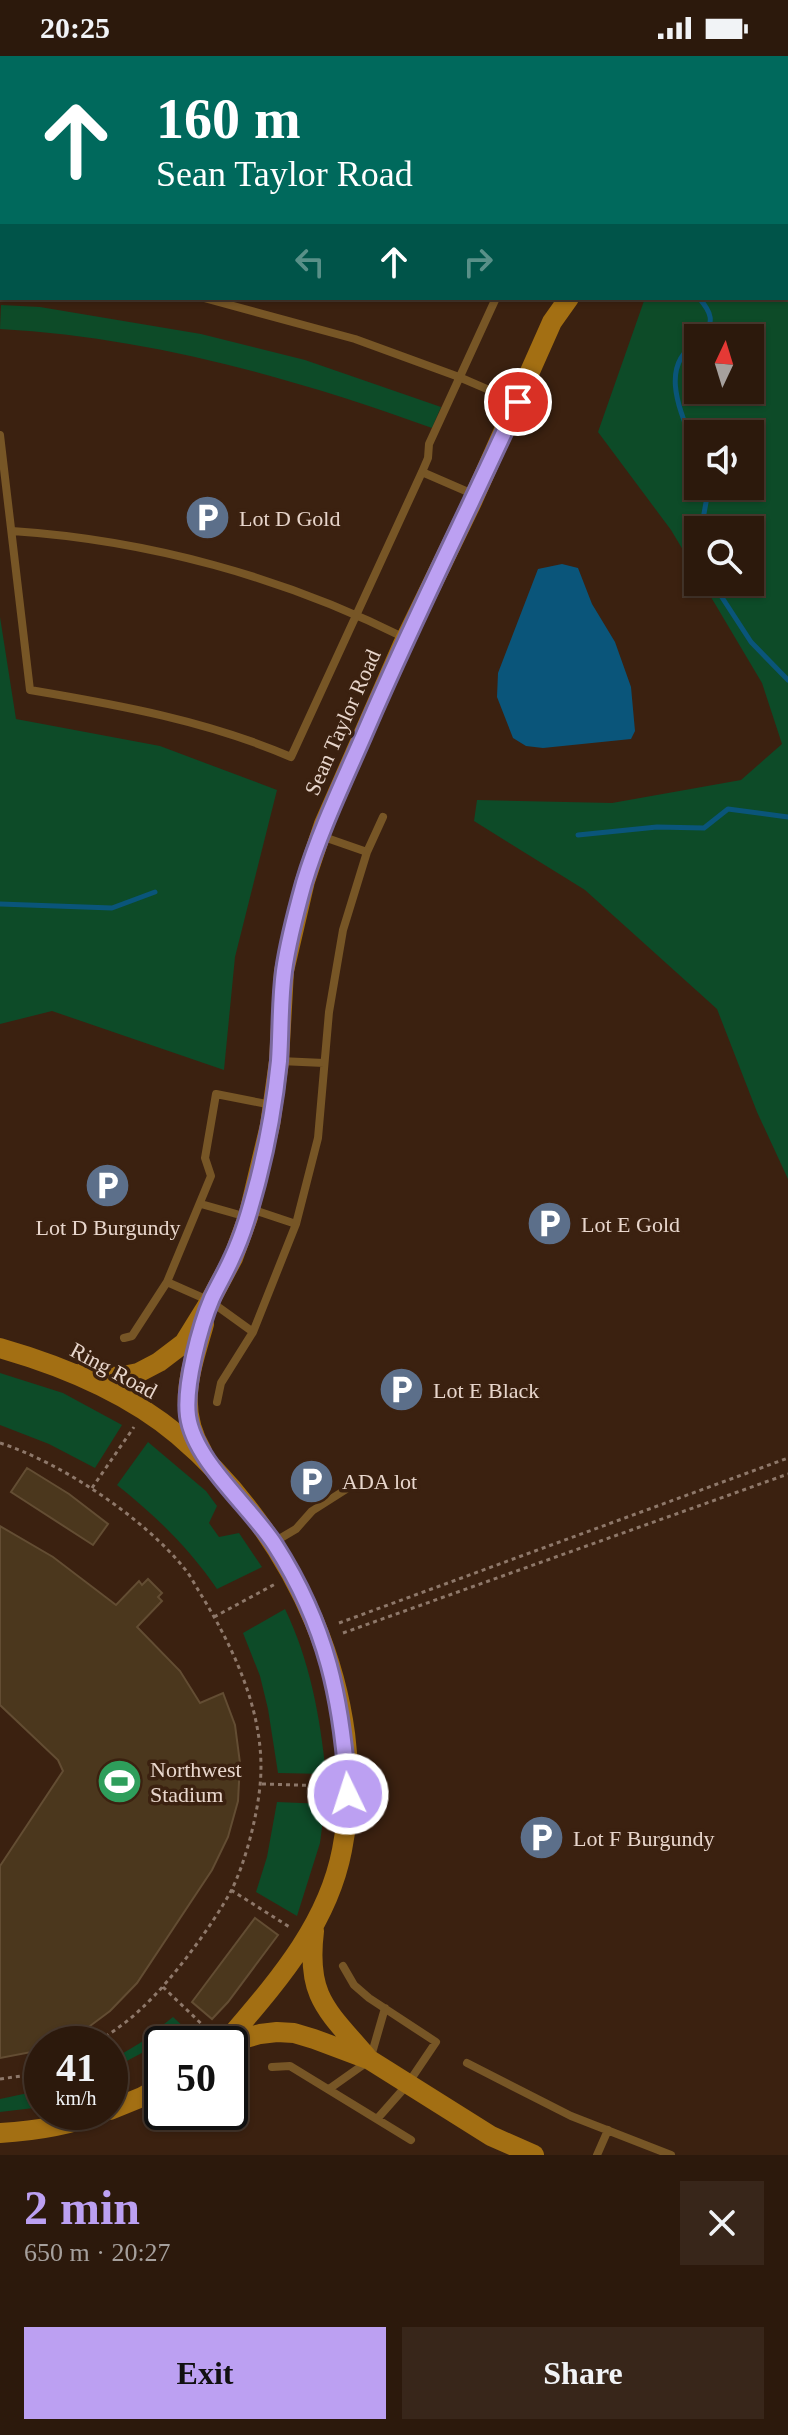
<!DOCTYPE html>
<meta charset="utf-8">
<style>
body{margin:0;font-family:Georgia,serif;background:#38261a;color:#f1f3f6;height:100vh;display:flex;flex-direction:column;font-size:30px;white-space:nowrap}
*{box-sizing:border-box;margin:0}
p{font-size:26px;color:#a6a09d}
.icon{flex:none;width:44px;height:44px;fill:none;stroke:currentColor;stroke-width:2;stroke-linecap:round;stroke-linejoin:round}
.map{position:relative;height:2099px;overflow:hidden}
.sheet{display:flex;flex-direction:column;background:#2c190c;flex:1}
.sheet>*{flex:none}
.banner{position:absolute;left:0px;top:0px;width:788px;height:244px;box-shadow:0 2px 6px #0004,0 0 0 2px #48382d;background:#00695c;color:#fff;overflow:hidden}
.needle{width:52px;rotate:4deg}
.tools{position:absolute;left:684px;top:268px;display:grid;gap:16px}
.tools a{display:grid;place-items:center;width:80px;height:80px;border-radius:0px;background:#2c190c;box-shadow:0 2px 6px #0004,0 0 0 2px #48382d;font-size:40px}
.speed{position:absolute;left:24px;top:1970px;display:flex;gap:16px;font-size:40px;font-weight:700;text-align:center}
.speed>*{display:grid;place-content:center;width:104px;height:104px;border-radius:50%;background:#2c190c;box-shadow:0 2px 6px #0004,0 0 0 2px #48382d;line-height:1}
.speed small{font-size:20px;font-weight:400}
.speed .limit{border:4px solid #111;border-radius:12px;background:#fff;color:#111}
.pin{position:absolute;display:grid;place-items:center;width:68px;height:68px;color:#fff;margin:-34px;border:4px solid #fff;border-radius:50%;box-shadow:0 2px 8px #0007}
.me{position:absolute;width:88px;margin:-44px;rotate:356deg;stroke-linejoin:round;filter:drop-shadow(0 0 6px #0008)}
.turn{display:flex;align-items:center;gap:28px;height:168px;padding:0 24px;font-size:36px}
.turn .icon{width:104px;height:104px;stroke-width:2.5}
.turn b{display:block;font-size:56px;line-height:68px}
.lanes{display:flex;align-items:center;height:76px;padding:0 24px;background:#0003;justify-content:center;gap:40px;direction:ltr}
.lanes .off{opacity:.35}
.round{display:grid;place-items:center;flex:none;width:84px;height:84px;border-radius:0px;background:#38261a}
.head{display:flex;align-items:center;justify-content:space-between;height:136px;padding:0 24px}
h1{font-size:48px;font-weight:600;line-height:60px;color:#bca0f2}
.button{display:flex;gap:16px;margin-top:auto;padding:16px 24px}
.button a{flex:1;height:92px;border-radius:0px;background:#bca0f2;color:#111;font-size:32px;font-weight:600;line-height:92px;text-align:center}
.button a+a{background:#38261a;color:#f1f3f6}
.status{display:flex;justify-content:space-between;align-items:center;height:56px;padding:0 40px;background:#2c190c;direction:ltr}
.status svg{height:22px;fill:currentColor}
.map>svg:first-child{display:block}
.green{fill:#0d4b28;fill-rule:evenodd}
.water{fill:#0a557a}
.lines{fill:none;stroke-linecap:round;stroke-linejoin:round}
.stream{stroke:#0a557a;stroke-width:5}
.building{fill:#4b371d;stroke:#634d33;stroke-width:2}
.path{stroke:#8e786a;stroke-width:3;stroke-dasharray:4 4;stroke-linecap:butt}
.lane{stroke:#775626;stroke-width:8}
.secondary{stroke:#a36f13;stroke-width:20}
.route-casing{stroke:#7a689d;stroke-width:20}
.route{stroke:#bca0f2;stroke-width:14}
.labels{text-anchor:middle;stroke-width:7;stroke-linejoin:round;paint-order:stroke}
.poi-label{font-size:22px;fill:#e8d6cc;stroke:#3b2110;text-anchor:start}
.street-label{font-size:22px;fill:#e8d6cc;stroke:#3b2110}
</style>
<div class="status"><b>20:25</b><svg viewBox="0 0 49 12"><path d="M0 12V9h3v3zM5 12V6h3v6zM10 12V3h3v9zM15 12V0h3v12zM26 1h20v11H26zM47 4h2v5h-2z"/></svg></div>
<div class="map">
<svg width="788" height="2099" viewBox="0 0 788 2099">
<rect width="100%" height="100%" fill="#3b2110"/>
<path class="green" d="M788,145V1123L757,1056L717,953L585,834L474,765L477,744L612,747L741,724L782,688L762,627L702,526H750V474H698V519L671,474L598,376L645,242H786V146ZM698,282H750V334H698ZM698,378H750V430H698Z
M1,249L40,251L201,278L305,304L441,351L432,372C293,322 148,281 0,273Z
M0,561L16,663L160,690L277,734L235,901L224,1014L52,955L0,968Z
M0,1317L63,1337L122,1369L95,1412L49,1388L0,1369Z
M148,1386L206,1435L217,1450L209,1467L219,1481L239,1477L262,1511L217,1533C189,1492 156,1460 117,1429Z
M285,1553C310,1605 320,1660 326,1718L278,1717L268,1653L260,1620L243,1577Z
M277,1746L325,1748L320,1787L297,1860L256,1836L267,1801Z
M173,1961L198,1984L188,1988L181,1976L110,2014V2005L140,1987Z
M42,2034V2051L0,2056V2043Z"/>
<path class="water" d="M562,508L578,512L592,548L615,586L631,631L635,675L631,683L543,692L526,690L513,682L497,641L498,617L538,513Z"/>
<g class="lines">
<path class="stream" d="M699,242C712,257 714,265 704,282
M698,286C654,311 685,364 698,400
M701,474L707,441L705,430
M712,526L751,586L788,624
M578,779L657,771L704,772L728,753L788,761
M0,848L112,852L155,836"/>
</g>
<path class="building" d="M27,1412L69,1438L108,1468L93,1489L11,1436Z
M0,1470L53,1501L116,1549L139,1525L142,1529L148,1523L162,1537L158,1541L162,1545L137,1571L180,1615L200,1647L223,1637L235,1669L240,1707L238,1745L228,1781L212,1814L137,1927L110,1955L82,1976L59,1988H42V1994L0,2002V1810L63,1715L58,1704L0,1649Z
M255,1862L278,1879L228,1946L212,1963L192,1946Z"/>
<g class="lines">
<path class="path" d="M0,1387C60,1406 144,1462 184,1512C190,1519 195,1529 200,1537C235,1594 267,1662 260,1730C257,1761 245,1808 231,1835C212,1870 172,1924 143,1951C129,1965 112,1976 95,1988
M92,1432L134,1371
M214,1561L277,1527
M339,1567L788,1402
M343,1577L788,1418
M262,1728L330,1730
M231,1834L291,1872
M163,1931L211,1977
M0,2023L28,2019L42,2014"/>
<path class="lane" d="M786,16H788
M786,96H788
M0,205L2,201
M0,214H2
M204,242L355,283L459,321L517,346
M0,379L30,634C119,649 208,665 291,701L422,416L428,402L429,388L496,242
M422,416L475,439
M12,475C148,484 283,521 405,582
M321,780L367,796
M280,1005L324,1007
M201,1148L247,1161
M251,1153L296,1168
M167,1226L210,1245L253,1276
M124,1282L132,1280L167,1226L211,1120L205,1102L216,1038L272,1049
M217,1346L221,1327L253,1276L296,1168L318,1082L329,956L343,874L367,796L383,761
M274,1486L296,1473L312,1455L345,1434
M343,1910L354,1929L369,1942L436,1986L407,2029L377,2063
M467,2007L571,2060L671,2099
M272,2011L290,2010L411,2084
M329,2033L370,2004L385,1952
M597,2099L608,2074"/>
<path class="secondary" d="M487,0L500,2
M417,2L430,0
M666,2L667,0
M711,2L713,0
M0,65H2
M0,1292C63,1310 127,1336 178,1379C293,1476 372,1642 342,1794C327,1872 273,1930 224,1988
M79,1318L118,1321L138,1317L159,1306L184,1287L210,1245L233,1202L248,1161L270,1069L279,1005L284,915L305,825L324,768L403,588L472,446L552,266L569,242
M202,1395C176,1351 191,1314 204,1268
M314,1875C306,1941 327,1954 367,2001
M225,1988L260,1978L277,1976L294,1977L314,1983L370,2004L491,2080L534,2099
M110,2054L142,2041L162,2030
M0,2077C35,2075 71,2069 104,2056"/>
</g>
<g class="lines">
<defs>
<path id="route" d="M348,1738C342,1644 327,1570 275,1489C250,1450 194,1405 188,1360C184,1330 200,1270 212,1242C218,1229 226,1216 232,1202C244,1177 251,1150 258,1124C268,1085 275,1045 279,1005C281,975 280,945 284,915C288,886 296,856 304,827C319,777 342,729 363,681C411,568 467,458 518,346"/>
</defs>
<use href="#route" class="route-casing"/>
<use href="#route" class="route"/>
</g>
<defs>
<symbol id="parking-disc" viewBox="-11 -11 22 22"><circle r="9.5" fill="#5c6f8a" stroke="#3b2110"/><path d="M-3.5-5.5H1a3.5 3.5 0 0 1 0 7H-1V5.5H-3.5ZM-1-3.4V-.6H.8a1.4 1.4 0 0 0 0-2.8Z" fill="#fff"/></symbol>
<symbol id="stadium-disc" viewBox="-11 -11 22 22"><circle r="9.5" fill="#2e9e5b" stroke="#3b2110"/><path d="M0-5a6.5 5 0 1 0 0 10a6.5 5 0 1 0 0-10ZM-3.5-1.8h7v3.6h-7Z" fill="#fff"/></symbol>
</defs>
<g fill-rule="evenodd">
<use href="#parking-disc" x="182" y="436" width="51" height="51"/>
<use href="#parking-disc" x="82" y="1104" width="51" height="51"/>
<use href="#parking-disc" x="524" y="1142" width="51" height="51"/>
<use href="#parking-disc" x="376" y="1308" width="51" height="51"/>
<use href="#parking-disc" x="286" y="1400" width="51" height="51"/>
<use href="#stadium-disc" x="94" y="1700" width="51" height="51"/>
<use href="#parking-disc" x="516" y="1756" width="51" height="51"/>
</g>
<g class="labels">
<g class="poi-label">
<text x="239" y="470">Lot D Gold</text>
<text x="581" y="1176">Lot E Gold</text>
<text x="108" y="1179" text-anchor="middle">Lot D Burgundy</text>
<text x="433" y="1342">Lot E Black</text>
<text x="342" y="1433">ADA lot</text>
<text x="150" y="1721">Northwest<tspan x="150" dy="25">Stadium</tspan></text>
<text x="573" y="1790">Lot F Burgundy</text>
</g>
<g class="street-label">
<text transform="translate(342 666) rotate(-66)" y="8">Sean Taylor Road</text>
<text transform="translate(114 1314) rotate(28)" y="8">Ring Road</text>
</g>
</g>
</svg>
<div class="tools">
<a><svg class="needle" viewBox="-14 -14 28 28"><path d="M0-13l5 13h-10z" fill="#e53935"/><path d="M0 13l5-13h-10z" fill="#a6a09d"/></svg></a>
<a><svg class="icon" aria-label="sound" viewBox="0 0 24 24"><path d="M4 9h4l5-4v14l-5-4H4zM17 9q2 3 0 6"/></svg></a>
<a><svg class="icon" aria-label="search" viewBox="0 0 24 24"><circle cx="10" cy="10" r="6"/><path d="M15 15l6 6"/></svg></a>
</div>
<div class="speed"><div>41<small>km/h</small></div><div class="limit">50</div></div>
<div class="pin" style="left:518px;top:346px;background:#d93025"><svg class="icon" aria-label="arrive" viewBox="0 0 24 24"><path d="M6 21V4h12l-3 4 3 4H6"/></svg></div>
<svg class="me" style="left:348px;top:1738px" viewBox="-20 -20 40 40"><circle r="17" fill="#bca0f2" stroke="#fff" stroke-width="3"/><path d="M0-11L8 9 0 5-8 9z" fill="#fff"/></svg>
<div class="banner">
<div class="turn"><svg class="icon" aria-label="ahead" viewBox="0 0 24 24"><path d="M12 20V5M6 11l6-6 6 6"/></svg><div><b>160 m</b>Sean Taylor Road</div></div>
<div class="lanes"><svg class="icon off" aria-label="left" viewBox="0 0 24 24"><path d="M17 20v-9H6M10 6l-5 5 5 5"/></svg><svg class="icon" aria-label="ahead" viewBox="0 0 24 24"><path d="M12 20V5M6 11l6-6 6 6"/></svg><svg class="icon off" aria-label="right" viewBox="0 0 24 24"><path d="M7 20v-9h11M14 6l5 5-5 5"/></svg></div>
</div>
</div>
<section class="sheet">
<div class="head"><div><h1>2 min</h1><p>650 m · 20:27</p></div><a class="round"><svg class="icon" aria-label="close" viewBox="0 0 24 24"><path d="M6 6l12 12M18 6L6 18"/></svg></a></div>
<div class="button"><a>Exit</a><a>Share</a></div>
</section>
